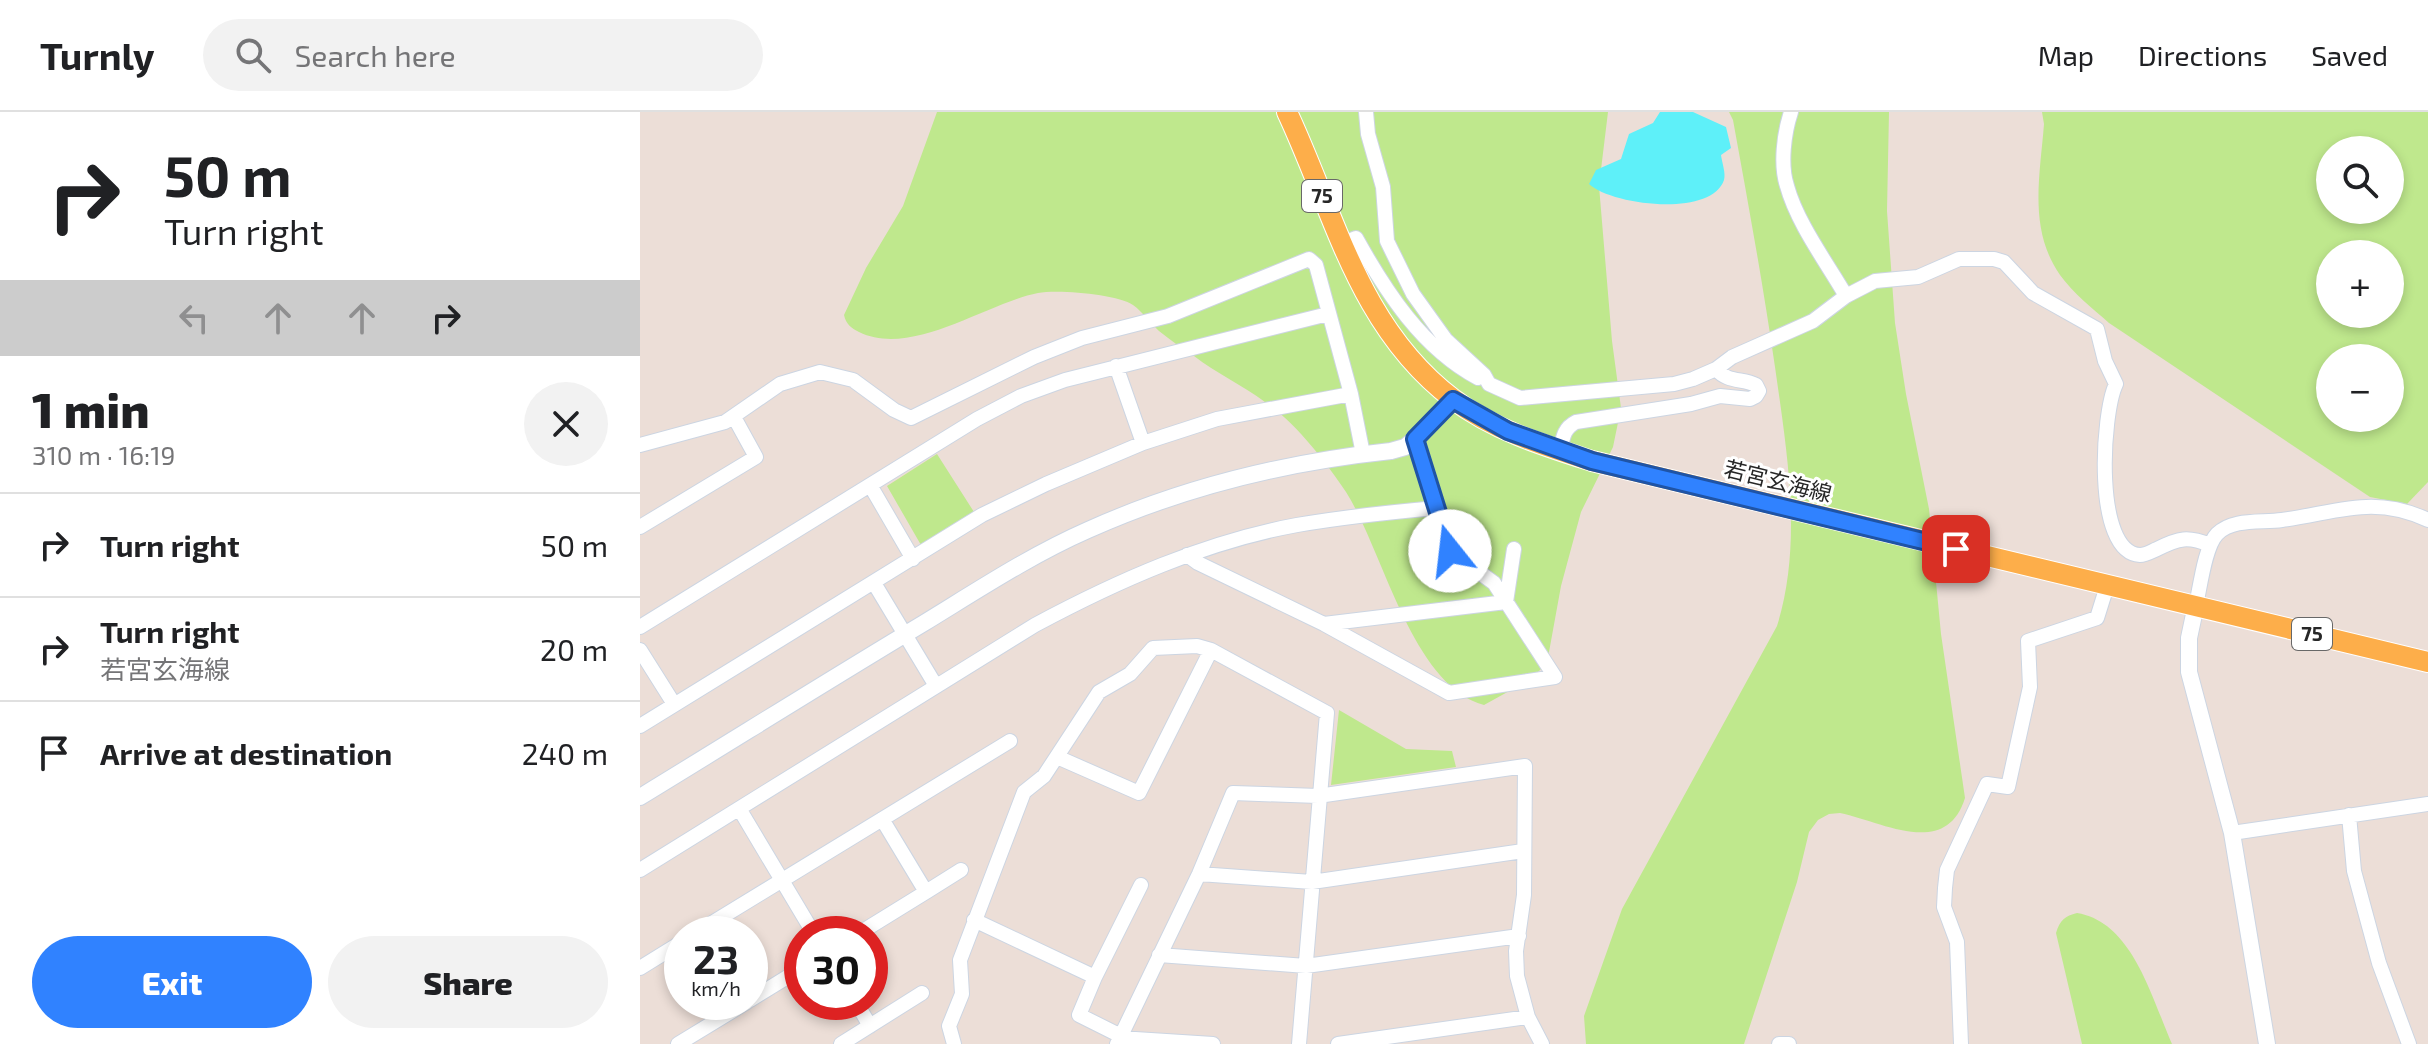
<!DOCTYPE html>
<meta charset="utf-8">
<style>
body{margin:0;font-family:"Exo 2","Noto Sans JP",sans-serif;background:#f2f2f2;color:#202124;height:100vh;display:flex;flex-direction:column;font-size:30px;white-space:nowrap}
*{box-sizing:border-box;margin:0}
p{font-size:26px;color:#757577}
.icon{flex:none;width:44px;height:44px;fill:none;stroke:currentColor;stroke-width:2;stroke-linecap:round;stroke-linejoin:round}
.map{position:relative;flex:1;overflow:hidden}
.details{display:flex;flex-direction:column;background:#fff;width:640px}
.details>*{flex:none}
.top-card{background:#fff;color:#202124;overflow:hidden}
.controls{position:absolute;left:1676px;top:24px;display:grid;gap:16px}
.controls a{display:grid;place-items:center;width:88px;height:88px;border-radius:50%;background:#fff;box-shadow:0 4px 12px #0003;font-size:40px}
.speed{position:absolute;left:24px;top:804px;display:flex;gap:16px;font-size:40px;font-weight:700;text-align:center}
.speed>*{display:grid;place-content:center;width:104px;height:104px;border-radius:50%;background:#fff;box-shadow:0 4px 12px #0003;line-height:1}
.speed small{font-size:20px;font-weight:400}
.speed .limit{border:12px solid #d22;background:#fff;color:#111}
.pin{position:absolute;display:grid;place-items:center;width:68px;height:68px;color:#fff;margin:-34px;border-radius:16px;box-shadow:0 4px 12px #0006}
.me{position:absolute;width:88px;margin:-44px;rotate:344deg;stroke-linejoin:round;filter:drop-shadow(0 0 6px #0008)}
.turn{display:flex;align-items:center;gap:28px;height:168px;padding:0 32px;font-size:36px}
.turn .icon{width:104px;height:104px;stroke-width:2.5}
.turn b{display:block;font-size:56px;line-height:68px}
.lanes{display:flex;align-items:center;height:76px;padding:0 32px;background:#0003;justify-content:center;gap:40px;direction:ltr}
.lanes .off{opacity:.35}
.round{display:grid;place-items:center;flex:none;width:84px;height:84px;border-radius:42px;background:#f2f2f2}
.headline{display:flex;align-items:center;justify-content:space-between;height:136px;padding:0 32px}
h1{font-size:48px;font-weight:800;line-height:60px}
.button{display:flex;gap:16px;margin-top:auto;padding:16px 32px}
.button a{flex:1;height:92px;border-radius:48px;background:#3082ff;color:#fff;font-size:32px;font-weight:800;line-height:92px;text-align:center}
.button a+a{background:#f2f2f2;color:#202124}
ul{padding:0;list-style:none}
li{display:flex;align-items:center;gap:24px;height:104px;padding:0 32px;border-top:2px solid #e0e0e0}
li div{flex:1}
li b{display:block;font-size:30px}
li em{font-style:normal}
header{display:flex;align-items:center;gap:48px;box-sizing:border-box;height:112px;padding:0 40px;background:#fff;border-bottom:2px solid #e0e0e0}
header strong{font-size:38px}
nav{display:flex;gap:44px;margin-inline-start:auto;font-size:28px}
.search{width:560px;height:72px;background:#f2f2f2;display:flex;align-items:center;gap:20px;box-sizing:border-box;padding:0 28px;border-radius:44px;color:#757577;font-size:30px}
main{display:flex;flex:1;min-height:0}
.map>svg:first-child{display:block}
.green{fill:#bfe88d;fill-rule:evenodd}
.water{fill:#5ef0f9}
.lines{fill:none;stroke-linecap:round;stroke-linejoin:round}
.minor-casing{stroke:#ccd5e2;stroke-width:16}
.tertiary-casing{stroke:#ccd5e2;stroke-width:18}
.primary-casing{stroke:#fff;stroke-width:22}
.minor{stroke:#fff;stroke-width:14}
.tertiary{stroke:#fff;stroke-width:16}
.primary{stroke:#fdae4a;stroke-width:20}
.route-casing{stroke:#1f54a6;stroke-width:20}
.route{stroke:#3082ff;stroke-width:14}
.labels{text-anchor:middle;stroke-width:6;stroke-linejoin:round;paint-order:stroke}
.shield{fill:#fff;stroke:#686868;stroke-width:2}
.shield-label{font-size:20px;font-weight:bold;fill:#272727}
.street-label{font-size:22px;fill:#272727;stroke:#fff}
</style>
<header>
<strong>Turnly</strong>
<div class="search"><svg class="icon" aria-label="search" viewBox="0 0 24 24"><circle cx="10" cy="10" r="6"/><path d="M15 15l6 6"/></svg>Search here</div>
<nav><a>Map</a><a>Directions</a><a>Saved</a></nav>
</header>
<main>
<section class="details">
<div class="top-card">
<div class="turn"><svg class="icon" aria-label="right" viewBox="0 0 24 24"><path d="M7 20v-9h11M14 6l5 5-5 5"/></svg><div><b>50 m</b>Turn right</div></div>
<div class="lanes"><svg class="icon off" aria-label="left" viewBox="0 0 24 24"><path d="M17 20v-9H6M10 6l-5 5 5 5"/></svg><svg class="icon off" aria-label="ahead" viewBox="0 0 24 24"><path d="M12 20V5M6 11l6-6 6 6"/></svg><svg class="icon off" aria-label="ahead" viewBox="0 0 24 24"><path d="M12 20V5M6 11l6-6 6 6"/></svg><svg class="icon" aria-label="right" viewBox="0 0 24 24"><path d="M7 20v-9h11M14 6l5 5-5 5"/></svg></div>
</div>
<div class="headline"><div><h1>1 min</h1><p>310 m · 16:19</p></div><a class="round"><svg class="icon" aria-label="close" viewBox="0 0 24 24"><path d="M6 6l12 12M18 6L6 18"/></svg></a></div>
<ul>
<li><svg class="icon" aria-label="right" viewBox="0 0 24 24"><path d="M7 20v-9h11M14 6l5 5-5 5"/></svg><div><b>Turn right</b></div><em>50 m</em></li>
<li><svg class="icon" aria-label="right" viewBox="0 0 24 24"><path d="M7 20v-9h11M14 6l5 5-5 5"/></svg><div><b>Turn right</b><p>若宮玄海線</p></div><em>20 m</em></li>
<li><svg class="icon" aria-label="arrive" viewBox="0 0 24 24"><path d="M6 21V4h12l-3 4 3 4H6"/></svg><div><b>Arrive at destination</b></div><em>240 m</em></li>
</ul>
<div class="button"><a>Exit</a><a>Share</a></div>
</section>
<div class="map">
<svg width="1788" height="932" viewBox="0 0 1788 932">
<rect width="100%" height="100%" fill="#ecded7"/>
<path class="green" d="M297,0H968L959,74L972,229L981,296L973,335L941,400L921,474L907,551L891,567L844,593C772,574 743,438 706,380C686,350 655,310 625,290C602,273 576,261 554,244C542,236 530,228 519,219C510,211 503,200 493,193C478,182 417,177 398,181C346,191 272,246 219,220C211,216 206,212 204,203L226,156L263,94Z
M1089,0H1249L1247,99L1255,211L1266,282L1289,397L1301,522L1325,686C1306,747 1243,710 1200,701L1189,702L1178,708L1169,720L1157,770L1104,932H946L944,904L982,797L1137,514C1163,431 1147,340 1135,255C1123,172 1108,90 1093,8Z
M1402,0H1788V370L1767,392L1730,385L1469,211C1452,196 1433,181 1420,163C1388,117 1400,64 1404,12ZM1690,38H1750V98H1690ZM1690,142H1750V202H1690ZM1690,246H1750V306H1690Z
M297,342L334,400L281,433L247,374Z
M699,598L766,637L812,639L816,655L691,673Z
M1437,801C1493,810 1512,887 1532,932H1442L1416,821C1420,808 1425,804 1437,801Z"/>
<path class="water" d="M1020,0H1053L1086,15L1091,36L1081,43C1082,51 1086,61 1084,68C1071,106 971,93 949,72L956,58L981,47L989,22L1013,11Z"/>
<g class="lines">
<defs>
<path id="minor" d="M726,0L728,22L743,75L747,129L773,182L806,228L844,263L849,272L880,286L1034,272L1053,267L1076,257L1092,245L1173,209L1206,184L1235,169L1278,165L1319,147H1354L1364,150L1393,181L1457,217L1465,249L1476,272C1462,301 1453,441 1500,443C1506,443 1512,439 1517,437C1539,426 1548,424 1570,433
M1151,0C1144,21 1140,53 1147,74C1157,111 1187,151 1206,184
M701,132L716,126C746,180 782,236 838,266
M476,254L503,331
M0,333L85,310L140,272L180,260L213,268L254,298L271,306L394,245L442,226L528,204L669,147L676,153L711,282L723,342
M920,339C923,325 924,316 936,310L1051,292L1080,284L1110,287L1116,284L1119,279L1116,273C1102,266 1088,271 1076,257
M230,373L273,447
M0,415L116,345L94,305
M547,443L558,451L684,512L809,581L915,565L854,471L810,439L775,327
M234,471L296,574
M866,490L874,437
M1556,493C1560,476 1565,434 1577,422C1593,406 1621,411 1642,408C1696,401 1733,382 1788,408
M684,512L866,490
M0,515L337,307L381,284L425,268L688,202
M0,538L34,592
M0,614L342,403L406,372L503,331L577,307L711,282
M417,645L499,681L571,538
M100,698L174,822
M1709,703L1714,759L1739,851L1769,932
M1592,721L1788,692
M0,758L395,513C477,469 565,430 657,413C704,405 751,400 797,396
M559,762L672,770L883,739
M501,773L455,865L439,903L481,924L495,927L573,932
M286,780L321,758
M334,808L455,865
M54,822L370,629
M218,822L286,780L242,707
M519,843L666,854L879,824
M0,856L42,830
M110,888L162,856
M216,890L230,914
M38,932L107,890
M201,932L282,881
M314,932L309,914L322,882L320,848L384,680L404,664L459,580L490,562L513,536L557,534L571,538L687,601L659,932
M477,932L559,762L593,681L678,684L885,654L884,783L876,839L877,864L888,905L902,932
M698,932L888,905
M1139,932H1149
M1321,932L1317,830L1304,795L1305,776L1307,758L1347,672L1368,675L1390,575L1388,529L1457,506L1467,474"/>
<path id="tertiary" d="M1556,493L1549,526V560L1592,721L1627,932
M0,685C95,627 189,568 284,511C338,478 391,443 448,418C544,375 647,350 751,339L765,335L775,327L813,288"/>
<path id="primary" d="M647,0C695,102 718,215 813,287C853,318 905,334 952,349L1788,550"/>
</defs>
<use href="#minor" class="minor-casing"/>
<use href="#tertiary" class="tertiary-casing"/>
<use href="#primary" class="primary-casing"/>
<use href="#minor" class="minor"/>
<use href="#tertiary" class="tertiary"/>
<use href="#primary" class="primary"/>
</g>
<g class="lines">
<defs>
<path id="route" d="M810,439L775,327L813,288L868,319L952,349L1316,437"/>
</defs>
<use href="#route" class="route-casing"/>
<use href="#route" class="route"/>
</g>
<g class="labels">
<g class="shield">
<rect x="662" y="68" width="40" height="32" rx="6"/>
<rect x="1652" y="506" width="40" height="32" rx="6"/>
</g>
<g class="shield-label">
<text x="682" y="91">75</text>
<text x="1672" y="529">75</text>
</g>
<g class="street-label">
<text transform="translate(1138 369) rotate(14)" y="8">若宮玄海線</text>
</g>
</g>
</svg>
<div class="controls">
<a><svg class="icon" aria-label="search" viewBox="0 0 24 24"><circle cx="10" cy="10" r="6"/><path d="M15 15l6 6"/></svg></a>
<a>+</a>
<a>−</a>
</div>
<div class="speed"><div>23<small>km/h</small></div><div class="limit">30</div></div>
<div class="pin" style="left:1316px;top:437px;background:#d93025"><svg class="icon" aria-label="arrive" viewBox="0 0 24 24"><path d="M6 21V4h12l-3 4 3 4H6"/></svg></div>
<svg class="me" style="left:810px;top:439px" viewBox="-20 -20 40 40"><circle r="19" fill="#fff"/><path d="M0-13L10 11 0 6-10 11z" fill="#3082ff"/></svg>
</div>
</main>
